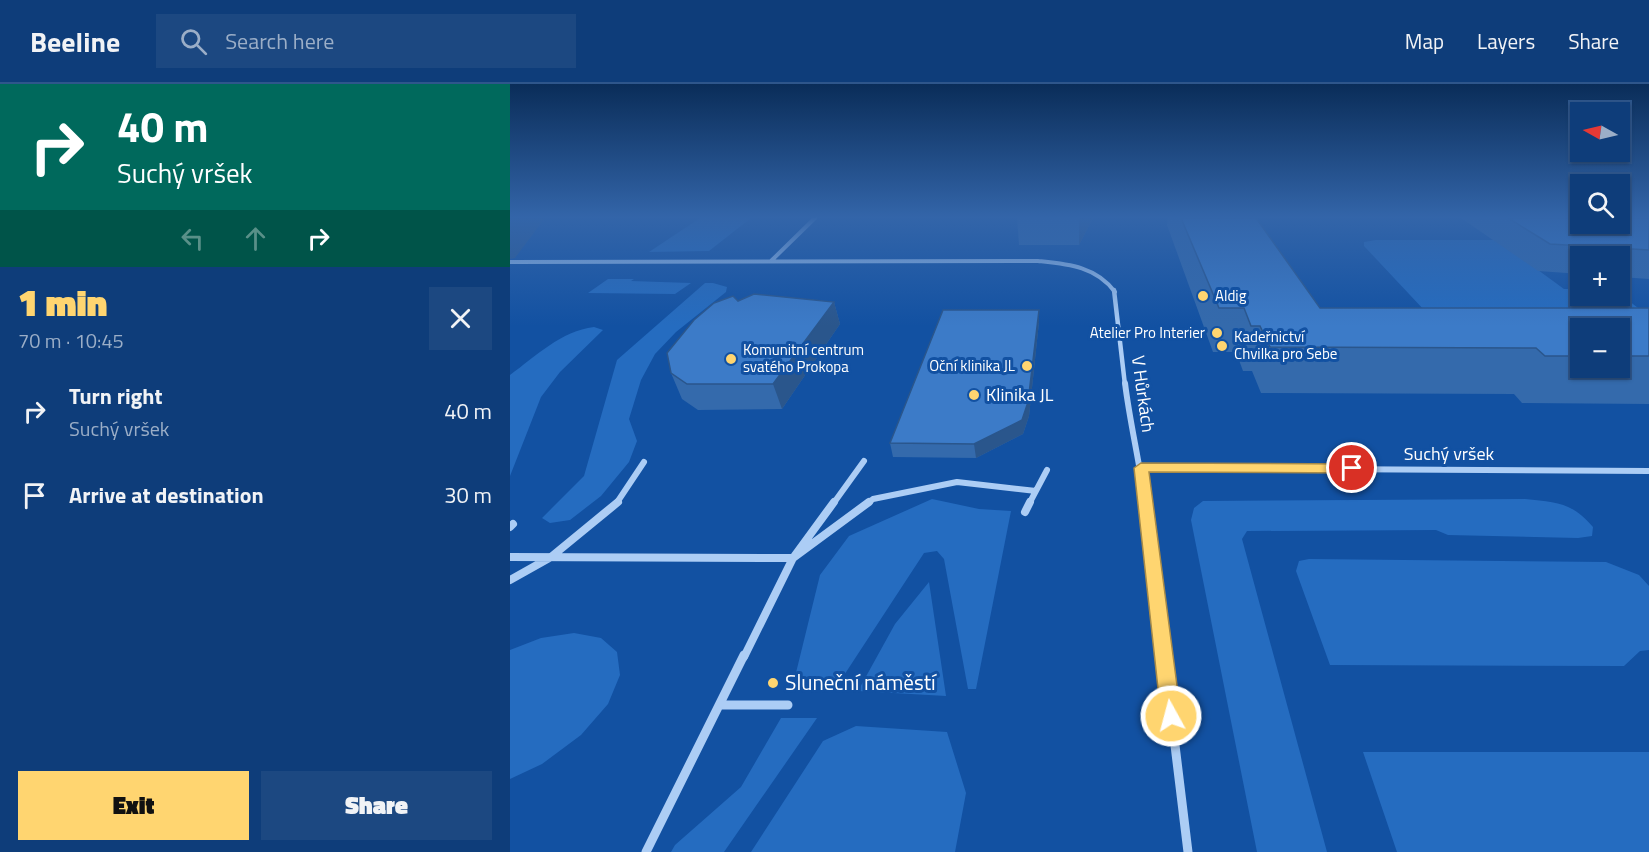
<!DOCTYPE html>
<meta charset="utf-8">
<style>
body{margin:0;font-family:"Titillium Web",sans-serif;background:#1c4881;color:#f1f3f6;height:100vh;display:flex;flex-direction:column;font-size:22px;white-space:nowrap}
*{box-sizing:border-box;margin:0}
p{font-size:20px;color:#9baec7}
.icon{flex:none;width:33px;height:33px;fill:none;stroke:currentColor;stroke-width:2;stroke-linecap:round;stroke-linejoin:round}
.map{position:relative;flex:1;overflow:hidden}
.details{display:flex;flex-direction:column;background:#0e3d7a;width:510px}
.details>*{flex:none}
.hud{background:#00695c;color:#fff;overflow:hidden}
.needle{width:39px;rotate:278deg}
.controls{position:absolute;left:1060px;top:18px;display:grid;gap:12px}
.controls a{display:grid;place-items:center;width:60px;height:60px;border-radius:0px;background:#0e3d7a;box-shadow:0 2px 4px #0004,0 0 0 2px #2e568b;font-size:30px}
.pin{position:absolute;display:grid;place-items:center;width:51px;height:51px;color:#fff;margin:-26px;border:3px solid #fff;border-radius:50%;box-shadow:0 2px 6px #0007}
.me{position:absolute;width:66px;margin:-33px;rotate:353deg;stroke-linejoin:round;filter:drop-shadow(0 0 4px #0008)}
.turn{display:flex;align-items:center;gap:21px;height:126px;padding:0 18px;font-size:27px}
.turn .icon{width:78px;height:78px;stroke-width:2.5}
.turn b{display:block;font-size:42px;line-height:51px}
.lanes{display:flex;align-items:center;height:57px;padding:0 18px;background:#0003;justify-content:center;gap:30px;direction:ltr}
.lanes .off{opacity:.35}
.round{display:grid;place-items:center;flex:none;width:63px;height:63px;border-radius:0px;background:#1c4881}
.headline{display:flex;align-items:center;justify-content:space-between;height:102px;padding:0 18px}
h1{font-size:36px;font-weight:800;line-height:45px;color:#ffd570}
.button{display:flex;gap:12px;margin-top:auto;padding:12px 18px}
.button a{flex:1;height:69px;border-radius:0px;background:#ffd570;color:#111;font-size:24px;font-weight:800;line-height:69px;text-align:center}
.button a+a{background:#1c4881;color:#f1f3f6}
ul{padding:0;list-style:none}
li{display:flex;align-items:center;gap:18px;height:84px;padding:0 18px}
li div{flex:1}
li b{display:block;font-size:22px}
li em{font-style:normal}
header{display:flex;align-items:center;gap:36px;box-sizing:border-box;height:84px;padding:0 30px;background:#0e3d7a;border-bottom:2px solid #2e568b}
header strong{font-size:28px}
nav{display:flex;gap:33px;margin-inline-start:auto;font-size:21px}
.search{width:420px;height:54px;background:#1c4881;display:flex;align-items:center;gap:15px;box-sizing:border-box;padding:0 21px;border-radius:0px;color:#9baec7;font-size:22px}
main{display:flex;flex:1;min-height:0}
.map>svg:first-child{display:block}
.green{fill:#256cc0}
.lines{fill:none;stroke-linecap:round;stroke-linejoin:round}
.street-far4{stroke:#accdf5;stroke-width:4}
.street-far3{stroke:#accdf5;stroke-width:4.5}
.street-far2{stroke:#accdf5;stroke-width:6}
.street-far1{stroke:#accdf5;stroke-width:8}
.street{stroke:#accdf5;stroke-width:9}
.wall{fill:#346aac;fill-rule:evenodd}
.shaded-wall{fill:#2a568c}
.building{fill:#3c7bc8;stroke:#2a568c;stroke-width:1.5}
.route{fill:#ffd570;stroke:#a68a49;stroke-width:1.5}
.poi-dot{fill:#ffd570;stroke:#1251a2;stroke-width:2}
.labels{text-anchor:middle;stroke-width:6;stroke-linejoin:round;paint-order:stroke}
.far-poi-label{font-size:15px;fill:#fff;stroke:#1251a2;text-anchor:start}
.street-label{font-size:18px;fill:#fff;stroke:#1251a2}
.poi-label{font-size:18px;fill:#fff;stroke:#1251a2;text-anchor:start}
.near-poi-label{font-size:21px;fill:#fff;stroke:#1251a2;text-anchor:start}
</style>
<header>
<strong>Beeline</strong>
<div class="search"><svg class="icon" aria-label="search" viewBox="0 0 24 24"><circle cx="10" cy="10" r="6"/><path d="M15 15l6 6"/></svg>Search here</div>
<nav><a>Map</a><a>Layers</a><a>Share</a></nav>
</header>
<main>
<section class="details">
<div class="hud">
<div class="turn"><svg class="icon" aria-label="right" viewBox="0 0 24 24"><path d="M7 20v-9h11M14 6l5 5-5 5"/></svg><div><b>40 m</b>Suchý vršek</div></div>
<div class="lanes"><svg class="icon off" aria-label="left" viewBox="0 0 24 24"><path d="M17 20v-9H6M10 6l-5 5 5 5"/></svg><svg class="icon off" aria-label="ahead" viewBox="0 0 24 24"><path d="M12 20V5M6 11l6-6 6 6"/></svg><svg class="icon" aria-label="right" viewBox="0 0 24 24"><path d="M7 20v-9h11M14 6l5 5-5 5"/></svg></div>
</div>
<div class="headline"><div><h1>1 min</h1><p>70 m · 10:45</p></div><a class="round"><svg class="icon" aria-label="close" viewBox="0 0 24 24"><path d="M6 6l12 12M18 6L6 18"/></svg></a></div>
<ul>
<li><svg class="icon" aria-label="right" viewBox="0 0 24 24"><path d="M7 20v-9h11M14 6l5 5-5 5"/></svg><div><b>Turn right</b><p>Suchý vršek</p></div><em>40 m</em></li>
<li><svg class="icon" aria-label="arrive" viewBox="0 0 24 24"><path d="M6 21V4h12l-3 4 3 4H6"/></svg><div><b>Arrive at destination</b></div><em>30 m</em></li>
</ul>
<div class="button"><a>Exit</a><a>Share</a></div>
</section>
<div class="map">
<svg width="1139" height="768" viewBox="0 0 1139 768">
<rect width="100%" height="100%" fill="#1251a2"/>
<path class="green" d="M190,134H241L199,167L139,168Z
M866,156H1021L1071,172V194L1059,186H1028L1054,205H1071V212L1110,210L1132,227L1123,245L915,227L854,162V158Z
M98,195H124L121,197L181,199L165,210L78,209Z
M195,199H203L217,203L216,208L166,248L145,270L131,296L119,335L127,357L119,378L91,412L60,436L40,439L32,434L74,392L107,276Z
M84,243L93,246L50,288L31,313L0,392V291C26,272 51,247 84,243Z
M422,415L469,425L501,427L466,605H458L434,475L427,467L414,469L325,605H282L310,491L339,452Z
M1015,415C1045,418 1062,418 1083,443L1082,452L1068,454L938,451L926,446L737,447L732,455L817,768H747L681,436L684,424L693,417Z
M799,475L1096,478L1129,491L1139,502V566L1130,567L1114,582L820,581L786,487L789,477Z
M419,498L436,612L348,607L385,540Z
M64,549L91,554L107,568L110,591L98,620L71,651L32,680L0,695V566L31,554Z
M271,634H307L214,768H161L165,761L231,703Z
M346,642L437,648L456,709L445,768H241L313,657Z
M853,668H1139V768H887Z"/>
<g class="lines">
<path class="street-far4" d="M261,177L305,134
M0,178L528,177C557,180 586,182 605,208"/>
<path class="street-far3" d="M604,206L615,301"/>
<path class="street-far2" d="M615,299C620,340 630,379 635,420
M631,384L1139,387
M106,420L134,378
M323,420L354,377
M357,420L363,415L447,398L526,407
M519,420L537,386"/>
<path class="street-far1" d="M635,418L654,573
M515,428L520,418
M0,443L3,440
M0,473L283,474L324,418
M0,496L41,473L108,418
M234,573L283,474L359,418"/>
<path class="street" d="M654,571L678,768
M210,621H278
M136,768L234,571"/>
</g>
<path class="wall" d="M507,134H583L569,161H509Z
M658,134H746L810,224H1139V320L1012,319L1004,310L751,309L742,287H733L726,268H703L657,141ZM1071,244H1110V284H1071Z
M951,134H1139V195L1110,193V172H1071V190L1028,187Z
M324,218L330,240L272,325L188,326L172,315L161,289Z
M529,226V238L519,332L513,350L466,374L383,373L380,359Z"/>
<path class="shaded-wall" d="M0,134H35L5,174L0,175Z
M569,134H583L569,161Z
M324,218L330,240L272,325L263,300Z
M529,226V238L519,332L513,350L466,374L464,360Z"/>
<path class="building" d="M671,134H746L810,224H1139V272H1110V244H1071V272H1035L1026,264L760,263L750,242H741L734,224H709Z
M998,134H1071V140H1110V134H1139V166L1040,160Z
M244,210L324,218L263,300H177L161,289L157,269L184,236L204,219L223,212L228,217Z
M433,226H529L518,318L512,336L464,360L380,359Z"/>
<linearGradient id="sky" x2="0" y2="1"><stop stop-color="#0a2d59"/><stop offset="0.55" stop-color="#3365a9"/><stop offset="1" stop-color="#3365a9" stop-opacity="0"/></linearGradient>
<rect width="1139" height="242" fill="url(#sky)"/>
<path class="route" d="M631,379L842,380L849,384L842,389L639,388L671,632L668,639L661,642L654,639L651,632L624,384Z"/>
<g class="poi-dot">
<circle cx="693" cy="212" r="6"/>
<circle cx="707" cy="249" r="6"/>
<circle cx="712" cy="262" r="6"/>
<circle cx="221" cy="275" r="6"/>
<circle cx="517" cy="282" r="6"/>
<circle cx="464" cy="311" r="6"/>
<circle cx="263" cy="599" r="6"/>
</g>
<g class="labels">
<g class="far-poi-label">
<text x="705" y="217">Aldig</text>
<text x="695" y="254" text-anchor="end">Atelier Pro Interier</text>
<text x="724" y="258">Kadeřnictví<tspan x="724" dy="17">Chvilka pro Sebe</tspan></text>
<text x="233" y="271">Komunitní centrum<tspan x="233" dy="17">svatého Prokopa</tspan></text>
<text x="505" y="287" text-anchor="end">Oční klinika JL</text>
</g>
<g class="street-label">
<text transform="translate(633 310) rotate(82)" y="6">V Hůrkách</text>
<text x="939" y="376">Suchý vršek</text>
</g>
<g class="poi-label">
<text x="476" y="317">Klinika JL</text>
</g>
<g class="near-poi-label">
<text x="275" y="606">Sluneční náměstí</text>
</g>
</g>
</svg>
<div class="controls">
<a><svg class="needle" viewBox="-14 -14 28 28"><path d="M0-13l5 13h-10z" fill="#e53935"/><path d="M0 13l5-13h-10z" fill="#9baec7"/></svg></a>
<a><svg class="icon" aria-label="search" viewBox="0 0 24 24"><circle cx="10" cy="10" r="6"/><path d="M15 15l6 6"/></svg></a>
<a>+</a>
<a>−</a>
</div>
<div class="pin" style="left:842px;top:384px;background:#d93025"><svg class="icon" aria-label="arrive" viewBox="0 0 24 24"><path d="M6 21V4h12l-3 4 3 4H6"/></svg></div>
<svg class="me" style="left:661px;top:632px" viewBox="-20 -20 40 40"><circle r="17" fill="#ffd570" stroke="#fff" stroke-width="3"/><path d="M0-11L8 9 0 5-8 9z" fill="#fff"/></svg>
</div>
</main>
